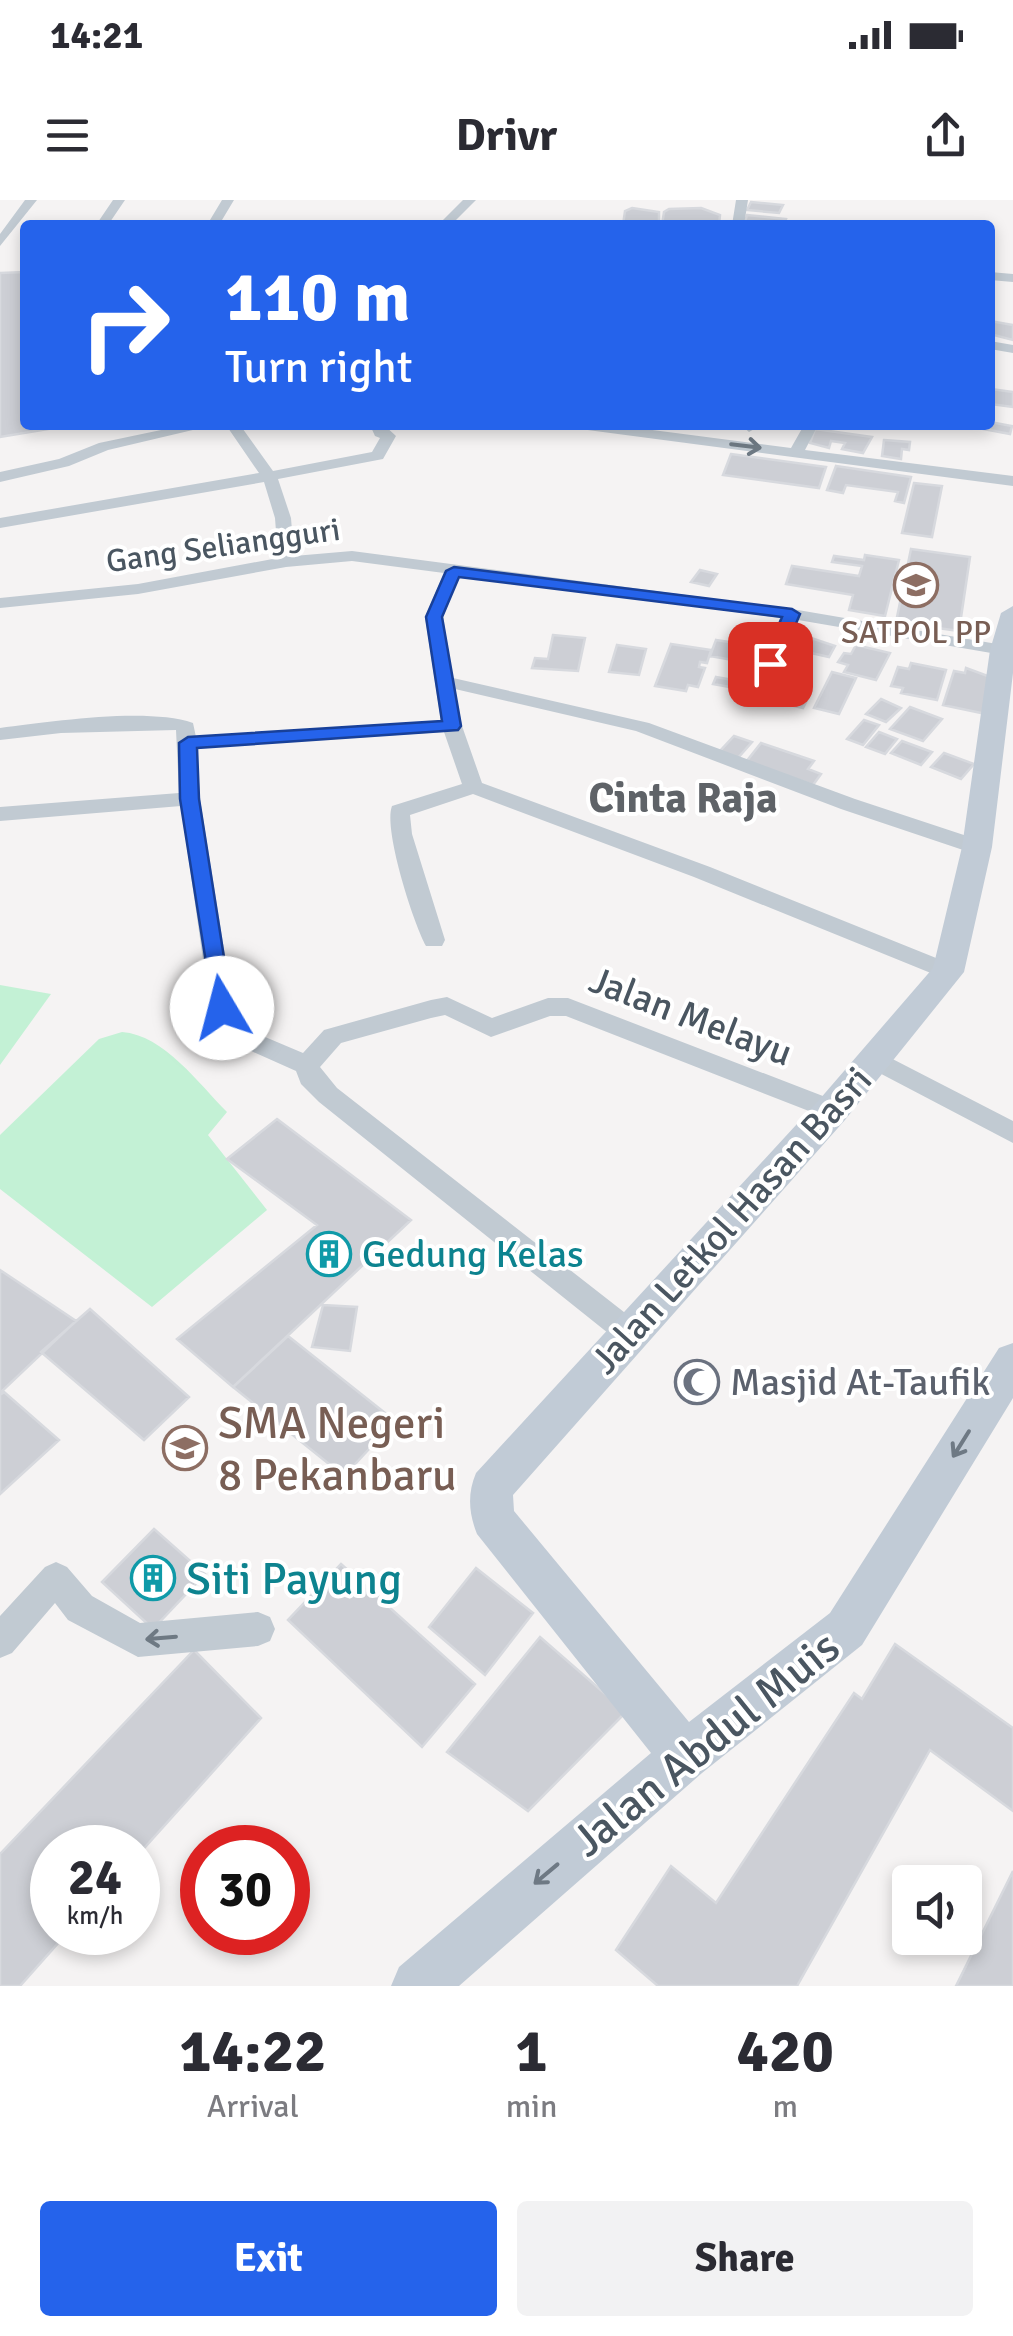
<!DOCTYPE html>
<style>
body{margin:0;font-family:Signika,sans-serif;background:#f2f2f3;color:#2b2b33;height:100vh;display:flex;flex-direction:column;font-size:38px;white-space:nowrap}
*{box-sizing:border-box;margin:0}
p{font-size:32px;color:#7c7c81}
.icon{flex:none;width:55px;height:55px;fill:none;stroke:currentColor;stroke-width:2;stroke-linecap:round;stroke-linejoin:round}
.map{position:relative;height:1786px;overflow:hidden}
.panel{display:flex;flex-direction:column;background:#fff;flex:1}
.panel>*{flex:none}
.banner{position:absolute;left:20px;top:20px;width:975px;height:210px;border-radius:10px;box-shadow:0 5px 15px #0003;background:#2563eb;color:#fff;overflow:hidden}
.buttons{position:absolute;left:892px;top:1665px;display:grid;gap:20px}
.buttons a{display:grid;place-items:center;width:90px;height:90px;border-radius:10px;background:#fff;box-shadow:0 5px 15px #0003;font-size:50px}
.speed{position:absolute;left:30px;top:1625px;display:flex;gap:20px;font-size:50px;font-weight:700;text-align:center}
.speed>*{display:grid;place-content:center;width:130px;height:130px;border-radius:50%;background:#fff;box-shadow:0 5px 15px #0003;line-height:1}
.speed small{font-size:25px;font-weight:400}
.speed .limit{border:15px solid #d22;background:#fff;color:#111}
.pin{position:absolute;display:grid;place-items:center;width:85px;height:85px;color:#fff;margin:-42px;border-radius:20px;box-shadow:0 5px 15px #0006}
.me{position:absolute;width:110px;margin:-55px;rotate:352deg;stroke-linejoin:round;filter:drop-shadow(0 0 8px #0008)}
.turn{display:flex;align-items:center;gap:35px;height:210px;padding:0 40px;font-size:45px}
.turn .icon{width:130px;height:130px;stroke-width:2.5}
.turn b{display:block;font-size:70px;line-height:85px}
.eta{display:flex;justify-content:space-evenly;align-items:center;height:170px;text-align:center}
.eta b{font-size:60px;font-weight:700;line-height:70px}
.primary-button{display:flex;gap:20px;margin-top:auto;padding:20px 40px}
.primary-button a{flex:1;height:115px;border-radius:10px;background:#2563eb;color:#fff;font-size:40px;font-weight:700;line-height:115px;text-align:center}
.primary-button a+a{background:#f2f2f3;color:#2b2b33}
.status{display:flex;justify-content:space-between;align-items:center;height:70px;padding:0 50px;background:#fff;direction:ltr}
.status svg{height:28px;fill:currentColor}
header{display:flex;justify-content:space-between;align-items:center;height:130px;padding:0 40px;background:#fff;font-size:45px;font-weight:700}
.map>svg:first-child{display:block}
.green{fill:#c3f1d5}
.building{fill:#cdcfd5;stroke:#d7d9de;stroke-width:2.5}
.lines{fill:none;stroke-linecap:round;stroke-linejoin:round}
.street{fill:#c1cad2;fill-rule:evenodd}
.secondary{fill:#c1cbd6;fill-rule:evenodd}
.oneway{stroke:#6e7983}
.oneway2{stroke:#6e7984}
.route{fill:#2563eb;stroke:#184099;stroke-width:2.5}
.labels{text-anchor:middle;stroke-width:8;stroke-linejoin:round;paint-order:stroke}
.far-street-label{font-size:32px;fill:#4a5661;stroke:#fff}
.far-education-label{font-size:32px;fill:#785e54;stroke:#fff}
.street-label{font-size:38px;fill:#4a5661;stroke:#fff}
.culture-label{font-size:38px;fill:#0d838f;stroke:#fff;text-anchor:start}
.worship-label{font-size:38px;fill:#5b616d;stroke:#fff;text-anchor:start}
.quarter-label{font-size:42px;font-weight:bold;fill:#5f6368;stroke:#fff}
.near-education-label{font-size:45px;fill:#785e54;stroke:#fff;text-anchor:start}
.near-culture-label{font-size:45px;fill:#0d838f;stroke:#fff;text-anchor:start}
.near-street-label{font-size:45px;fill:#4a5661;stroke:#fff}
</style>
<div class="status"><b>14:21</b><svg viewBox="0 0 49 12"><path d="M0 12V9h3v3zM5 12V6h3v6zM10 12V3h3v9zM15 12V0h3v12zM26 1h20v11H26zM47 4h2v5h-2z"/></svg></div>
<header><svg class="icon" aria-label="menu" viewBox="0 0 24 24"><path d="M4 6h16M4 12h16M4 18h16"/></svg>Drivr<svg class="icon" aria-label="share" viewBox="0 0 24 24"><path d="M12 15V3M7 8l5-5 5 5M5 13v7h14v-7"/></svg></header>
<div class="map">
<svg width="1013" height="1786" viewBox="0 0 1013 1786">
<rect width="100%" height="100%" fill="#f5f3f3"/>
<path class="green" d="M0,785L51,794L0,865Z
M122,832C164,835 199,884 227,912L208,935L267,1010L152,1107L0,989V935L99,839Z"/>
<path class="building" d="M751,2L783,5L779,13L747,10Z
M632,8L659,12V25H623L625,11Z
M701,8L720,15L719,25H662L664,12L669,9Z
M747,15L786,19L784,25L745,22Z
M25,72V225H72L0,237V73Z
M990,121L1013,125V140L990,134Z
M991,189L1013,192V207L990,204Z
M990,222L1012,226L1010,234L973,227Z
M815,229L872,237L863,253L842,249L845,243L831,241L829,248L810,243Z
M884,240L910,242L909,250L902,249L901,259L882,256Z
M731,254L826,267L819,288L723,275Z
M836,266L911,277L904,303L895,301L898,292L846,285L843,293L827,290Z
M914,283L942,286L932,337L902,333Z
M911,349L970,357L959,431L896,422Z
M865,355L899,360L885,416L849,410L853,395L786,384L792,366L859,376L862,366L832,362L834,356L864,360Z
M700,370L717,374L709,386L691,382Z
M553,435L585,438L578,471L532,468L535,458L548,459Z
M802,435L835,446L829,457L789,448L794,437Z
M716,440L762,447L756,464L710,456Z
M671,444L711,450L707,463L700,462L699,467L705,468L698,487L688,485L686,491L655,486Z
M617,445L646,449L639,475L609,472Z
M856,445L890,453L876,480L844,472L848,465L838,462L844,453L851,454Z
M774,463L801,470L796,479L769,472Z
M911,463L946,470L937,500L901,493L903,488L891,486L898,467L909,469Z
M966,468L996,479L986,514L943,505L954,471L965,473Z
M832,472L856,478L839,514L814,508Z
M716,477L750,483L747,490L713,484Z
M768,484L810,494L803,508L760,498Z
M881,499L901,508L886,522L866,514Z
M910,507L942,519L923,541L890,529Z
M864,520L879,525L863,545L847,539Z
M879,532L897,539L885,554L866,547Z
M734,536L752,542L737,559L719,552Z
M902,541L932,552L921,565L891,553Z
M761,543L814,561L808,569L821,574L813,585L746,562Z
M944,553L974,564L961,579L931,567Z
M277,919L411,1020L233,1187L177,1139L317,1025L227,959Z
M0,1070L76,1121L0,1193Z
M323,1105L357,1107L350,1151L312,1147Z
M90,1109L189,1197L144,1240L41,1152Z
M288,1136L395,1221L344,1276L233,1187Z
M4,1192L59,1240L0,1294V1195Z
M154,1329L205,1374L153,1429L102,1382Z
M341,1364L475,1484L422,1547L288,1420Z
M476,1368L533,1413L485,1475L429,1427Z
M540,1437L626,1512L528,1611L447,1552Z
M895,1444L1013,1528V1611L930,1550L797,1786H658L616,1750L671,1666L716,1703L854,1493L862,1499Z
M194,1450L261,1518L138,1655V1648H52V1732H68L20,1786H0V1654Z
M1013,1671V1786H956Z"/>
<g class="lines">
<path class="street" d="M25,0H37L0,46V34Z
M113,0H125L108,25H96Z
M222,0H234L219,25H207Z
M463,0H476L451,25H438Z
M736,0H748L744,25H732Z
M913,20H921L923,25H911Z
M990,72L1013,74V82L990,80Z
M990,141L1013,145V153L990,149Z
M185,225H214L108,250L69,266L0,282V272L59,259L99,243Z
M226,225H240L273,271L372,252L380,238L375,236L370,225H384L396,236L383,259L278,279L291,318L294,356L352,351L792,409L1003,445L1012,450L1003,455L798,420L769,490L760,496L751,490L781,418L460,375L443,417L453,478L649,523L855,599L985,642L988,647L985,652H969L841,609L636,531L455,489L462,526L482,583L710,667L956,766L960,772L948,780L694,677L473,594L410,615L412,634L445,740L442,746H426C413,722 383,629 392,606L462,584L444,532L197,548L200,599L233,806L258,834L303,853L324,830L431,800L447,797L492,818L548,798H568L841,903L845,910L841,917L832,920L566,816H550L491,837L445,815L431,818L341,843L320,867L337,888L638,1123L642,1132L638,1141L628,1145L618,1141L319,902L301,884L296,871L240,846L210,808L181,606L0,621V607L179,593L176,530L61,533L0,540V528C50,522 146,507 193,523L196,537L441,521L425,417L444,373L352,361L286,367L138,394L0,408V398L138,384L278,358L275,318L264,282L0,328V318L259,273Z
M573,225H614L791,248L804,225H818L805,250L1013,276V286L580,229Z
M741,225H755L756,228L749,232Z
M877,851L1013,921V943L868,867L865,860L868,853Z
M56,1362L67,1367L92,1396L140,1423L258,1412L270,1417L275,1429L270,1441L258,1446L138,1457L68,1420L55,1403L12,1453L0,1458V1416L45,1367Z"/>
<path class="secondary" d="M1013,406V473L992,647L964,772L845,920L513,1295L514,1311L689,1522L830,1413L999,1148L1013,1143V1198L862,1445L702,1573L459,1786H391L399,1767L651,1553L477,1334C469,1314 467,1294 476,1273L819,900L933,768L962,647L990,450L1001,413Z"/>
</g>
<defs><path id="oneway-shaft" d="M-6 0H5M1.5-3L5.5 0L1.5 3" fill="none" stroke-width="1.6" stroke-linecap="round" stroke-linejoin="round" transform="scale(2.5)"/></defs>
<g class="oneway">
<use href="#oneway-shaft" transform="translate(746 246) rotate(7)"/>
<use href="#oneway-shaft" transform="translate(161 1438) rotate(175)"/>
</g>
<g class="oneway2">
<use href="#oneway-shaft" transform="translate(961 1244) rotate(122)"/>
<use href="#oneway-shaft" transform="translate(546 1674) rotate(140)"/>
</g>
<path class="route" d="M454,367L792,409L800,414L779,464L770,469L762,464L782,417L459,377L442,417L461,526L458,530L197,548L199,599L232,808L229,813H214L180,599L179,543L188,537L442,521L426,417L446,371Z"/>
<defs>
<symbol id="school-ring" viewBox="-11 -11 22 22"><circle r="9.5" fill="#fff" stroke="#8d6e63" stroke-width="1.5"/><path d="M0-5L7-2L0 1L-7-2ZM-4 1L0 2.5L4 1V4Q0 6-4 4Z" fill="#8d6e63"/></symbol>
<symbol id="building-ring" viewBox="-11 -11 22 22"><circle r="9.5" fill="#fff" stroke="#0f9aa8" stroke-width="1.5"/><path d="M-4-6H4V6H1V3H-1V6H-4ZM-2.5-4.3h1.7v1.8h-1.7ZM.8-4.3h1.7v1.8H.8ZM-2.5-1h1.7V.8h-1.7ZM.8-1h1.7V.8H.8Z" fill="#0f9aa8"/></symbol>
<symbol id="mosque-ring" viewBox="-11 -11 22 22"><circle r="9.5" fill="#fff" stroke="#6b7280" stroke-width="1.5"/><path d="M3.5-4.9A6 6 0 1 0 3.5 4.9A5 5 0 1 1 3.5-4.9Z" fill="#6b7280"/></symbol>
</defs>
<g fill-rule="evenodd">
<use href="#school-ring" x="891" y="360" width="50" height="50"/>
<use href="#building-ring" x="304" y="1029" width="50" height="50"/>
<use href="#mosque-ring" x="672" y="1157" width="50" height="50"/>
<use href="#school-ring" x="160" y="1223" width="50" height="50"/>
<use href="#building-ring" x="128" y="1353" width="50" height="50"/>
</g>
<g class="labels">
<g class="far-street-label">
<text transform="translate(223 345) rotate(-8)" y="11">Gang Seliangguri</text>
</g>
<g class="far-education-label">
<text x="916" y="443">SATPOL PP</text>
</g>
<g class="street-label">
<text transform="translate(691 816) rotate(21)" y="13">Jalan Melayu</text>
<text transform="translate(731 1020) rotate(-48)" y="13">Jalan Letkol Hasan Basri</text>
</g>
<g class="culture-label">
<text x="362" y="1067">Gedung Kelas</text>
</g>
<g class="worship-label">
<text x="730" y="1195">Masjid At-Taufik</text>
</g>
<g class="quarter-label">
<text x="683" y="612">Cinta Raja</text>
</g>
<g class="near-education-label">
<text x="218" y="1238">SMA Negeri<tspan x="218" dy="52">8 Pekanbaru</tspan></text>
</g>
<g class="near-culture-label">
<text x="186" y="1394">Siti Payung</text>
</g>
<g class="near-street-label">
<text transform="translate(705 1543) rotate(-39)" y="16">Jalan Abdul Muis</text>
</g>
</g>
</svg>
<div class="buttons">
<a><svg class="icon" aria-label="sound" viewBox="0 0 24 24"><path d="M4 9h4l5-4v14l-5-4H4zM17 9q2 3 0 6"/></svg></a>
</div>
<div class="speed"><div>24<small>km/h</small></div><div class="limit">30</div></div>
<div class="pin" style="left:770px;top:464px;background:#d93025"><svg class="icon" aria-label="arrive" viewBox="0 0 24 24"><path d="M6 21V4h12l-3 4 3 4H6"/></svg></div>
<svg class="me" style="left:222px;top:808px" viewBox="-20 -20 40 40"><circle r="19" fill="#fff"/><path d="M0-13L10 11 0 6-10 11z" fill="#2563eb"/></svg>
<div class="banner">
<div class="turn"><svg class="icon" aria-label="right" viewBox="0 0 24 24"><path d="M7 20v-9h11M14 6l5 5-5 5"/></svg><div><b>110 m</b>Turn right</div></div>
</div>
</div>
<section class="panel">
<div class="eta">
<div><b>14:22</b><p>Arrival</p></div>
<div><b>1</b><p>min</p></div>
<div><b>420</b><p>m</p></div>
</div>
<div class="primary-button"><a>Exit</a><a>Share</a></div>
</section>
